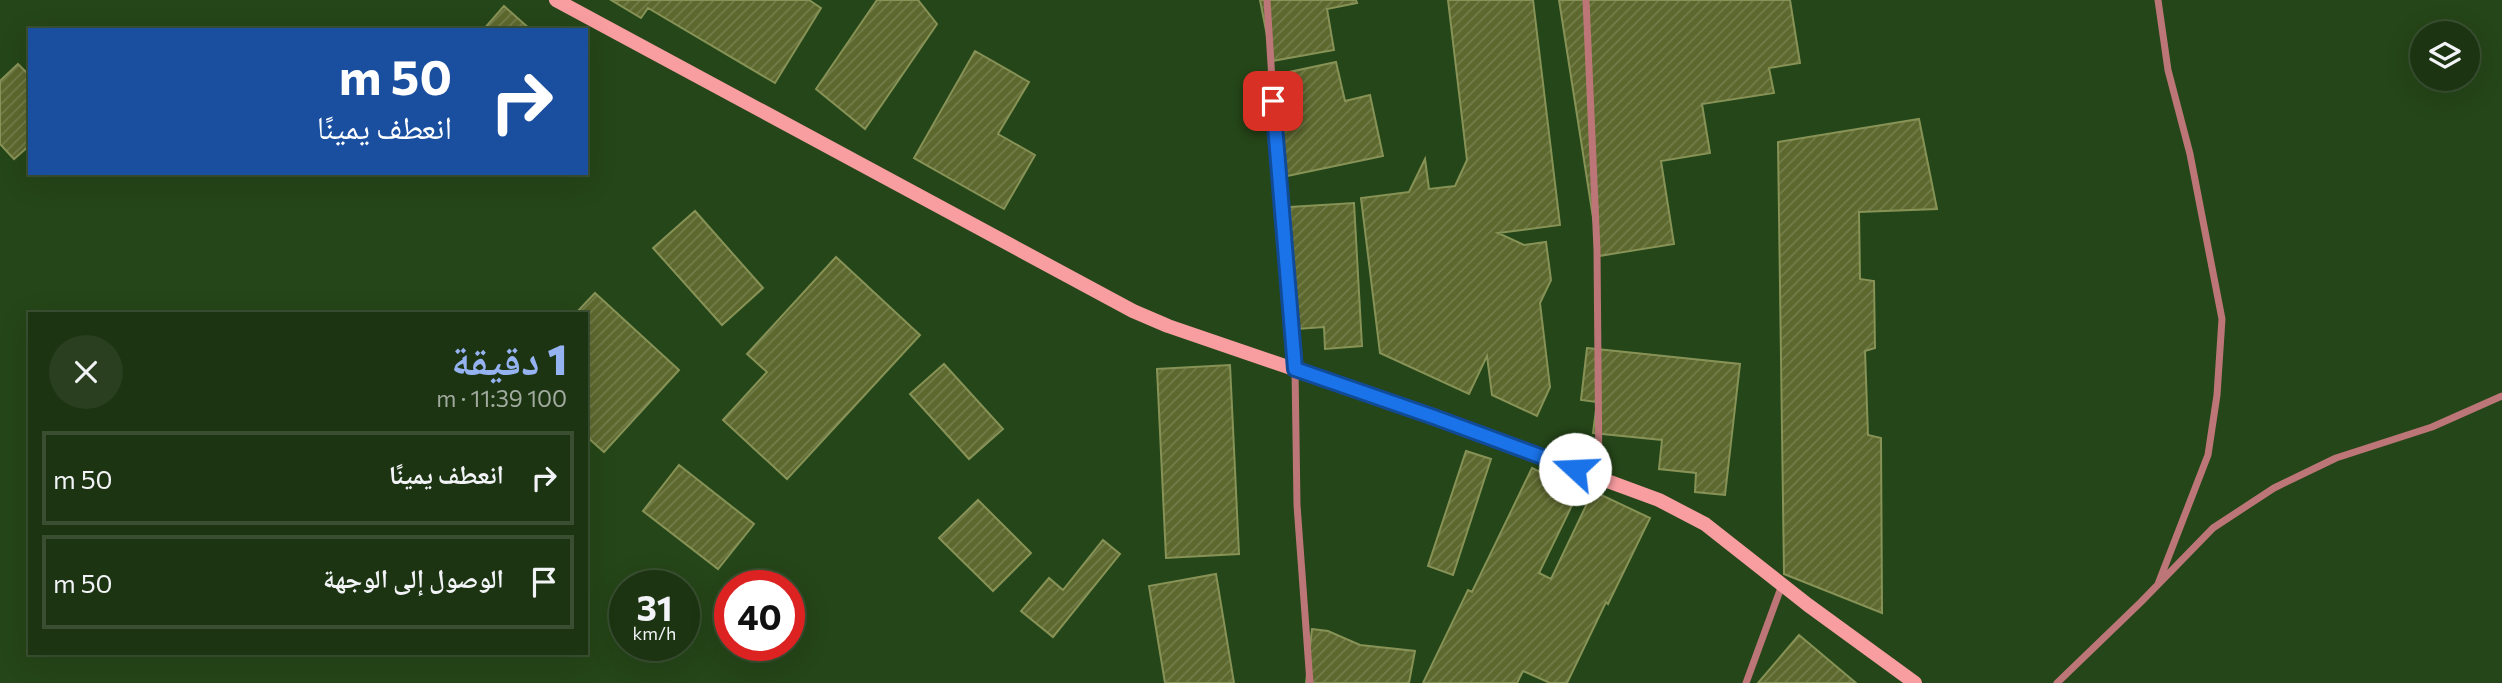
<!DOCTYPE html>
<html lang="ar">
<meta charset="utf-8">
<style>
body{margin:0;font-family:Commissioner,"Noto Naskh Arabic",sans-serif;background:#293f20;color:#f1f3f6;direction:rtl;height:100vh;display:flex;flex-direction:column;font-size:26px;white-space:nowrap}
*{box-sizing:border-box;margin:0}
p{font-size:23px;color:#a0aa9f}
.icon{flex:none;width:38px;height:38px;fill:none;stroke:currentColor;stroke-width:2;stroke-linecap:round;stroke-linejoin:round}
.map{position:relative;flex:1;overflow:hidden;direction:ltr}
.side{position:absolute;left:28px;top:312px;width:560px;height:343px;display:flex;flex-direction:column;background:#1c3412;border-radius:0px;box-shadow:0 7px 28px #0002,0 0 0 2px #3a4f32;direction:rtl}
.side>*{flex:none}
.hud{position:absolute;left:28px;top:28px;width:560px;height:147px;border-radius:0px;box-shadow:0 7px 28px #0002,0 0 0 2px #3a4f32;direction:rtl;background:#1a4fa0;color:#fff;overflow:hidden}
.buttons{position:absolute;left:2410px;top:21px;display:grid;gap:14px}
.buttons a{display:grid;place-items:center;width:70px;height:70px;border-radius:50%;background:#1c3412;box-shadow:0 7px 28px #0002,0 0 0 2px #3a4f32;font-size:35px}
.speed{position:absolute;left:609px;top:570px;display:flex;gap:14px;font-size:35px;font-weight:700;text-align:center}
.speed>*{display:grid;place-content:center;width:91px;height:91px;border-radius:50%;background:#1c3412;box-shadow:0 7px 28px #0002,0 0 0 2px #3a4f32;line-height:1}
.speed small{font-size:18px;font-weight:400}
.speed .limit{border:10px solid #d22;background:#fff;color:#111}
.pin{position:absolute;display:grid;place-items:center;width:60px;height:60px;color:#fff;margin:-30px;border-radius:14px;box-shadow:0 4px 10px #0006}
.me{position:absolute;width:77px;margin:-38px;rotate:290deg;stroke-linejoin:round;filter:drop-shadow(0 0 5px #0008)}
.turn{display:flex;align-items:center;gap:24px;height:147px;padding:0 21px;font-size:32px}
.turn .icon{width:91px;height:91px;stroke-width:2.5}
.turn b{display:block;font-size:49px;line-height:60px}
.round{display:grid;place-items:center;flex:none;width:74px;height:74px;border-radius:37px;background:#293f20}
.summary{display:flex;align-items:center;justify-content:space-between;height:119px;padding:0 21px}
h1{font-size:42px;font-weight:800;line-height:52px;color:#95b2f1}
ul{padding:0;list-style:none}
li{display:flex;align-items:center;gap:21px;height:94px;margin:0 14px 10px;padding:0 7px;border:4px solid #3a4f32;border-radius:0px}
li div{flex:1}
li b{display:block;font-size:26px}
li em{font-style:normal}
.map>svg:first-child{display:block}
.building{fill:url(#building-hatch);stroke:#879257;stroke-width:2}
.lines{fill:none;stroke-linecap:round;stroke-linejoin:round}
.street{stroke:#bd7678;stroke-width:7}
.secondary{stroke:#f89da0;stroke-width:14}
.route-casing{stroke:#114b97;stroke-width:18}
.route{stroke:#1a73e8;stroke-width:12}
</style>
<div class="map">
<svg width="2502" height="683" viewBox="0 0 2502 683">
<defs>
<pattern id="building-hatch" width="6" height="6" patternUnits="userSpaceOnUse" patternTransform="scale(1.75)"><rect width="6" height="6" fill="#5d682e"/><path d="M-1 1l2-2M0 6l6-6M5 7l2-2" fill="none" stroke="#737d4b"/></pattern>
</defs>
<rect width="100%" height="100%" fill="#254618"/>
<path class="building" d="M611,0H809L821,8L775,83L648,8L641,18Z
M877,0H918L937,24L865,129L816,89Z
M1260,0H1356L1357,3L1327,9L1334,50L1272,61Z
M1448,0H1533L1560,225L1498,233L1524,245L1546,242L1551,280L1540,303L1550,387L1537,416L1492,395L1487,356L1469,394L1380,353L1361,198L1409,192L1425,159L1429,189L1455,186L1467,160Z
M1559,0H1790L1800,63L1769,68L1774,93L1702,104L1710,153L1661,161L1674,244L1599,256Z
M504,6L531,30H483Z
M975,51L1029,82L998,134L1035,155L1004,209L914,158Z
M1336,62L1345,101L1370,95L1383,156L1287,176L1266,77Z
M18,64L30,76V145L14,159L0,144V81Z
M1919,119L1937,209L1859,212L1860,279L1874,281L1875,348L1865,351L1868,435L1881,438L1882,613L1784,574L1778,142Z
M1354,203L1362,346L1325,349L1324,327L1297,329L1290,207Z
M695,211L763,288L722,325L653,248Z
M836,257L920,335L787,479L723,420L767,372L747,354Z
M595,293L679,370L604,452L586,436V313H576Z
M1587,348L1740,364L1725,495L1695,492L1696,473L1659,469L1662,440L1593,433L1597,402L1581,400Z
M944,364L1003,429L969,459L910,394Z
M1230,365L1239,554L1166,558L1157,369Z
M1466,451L1491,459L1453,575L1428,566Z
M679,465L754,524L718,569L643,511Z
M1532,468L1579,491L1539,573L1551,579L1593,491L1650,518L1608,604L1606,602L1567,683H1550L1523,671L1517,683H1423L1468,590L1472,592Z
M978,500L1031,553L993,591L939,538Z
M1103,540L1120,554L1053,637L1021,611L1049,578L1063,590Z
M1216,574L1234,683H1165L1149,586Z
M1312,629L1328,631L1360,645L1415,651L1409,683H1306Z
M1799,635L1856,683H1758Z"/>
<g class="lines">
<path class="street" d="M1267,0L1278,176L1295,369L1297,505L1310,683
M1586,0L1597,250L1599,478
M2158,0L2168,70L2190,154L2222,319L2217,395L2208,455L2158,584
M1746,683L1782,585
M2057,683L2141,602L2213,528L2274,488L2336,458L2432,427L2502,396"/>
<path class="secondary" d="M556,0L1133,311L1168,326L1434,417L1659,500L1705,524L1808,605L1915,683"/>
</g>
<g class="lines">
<defs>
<path id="route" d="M1273,101L1295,369L1434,417L1575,469"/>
</defs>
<use href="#route" class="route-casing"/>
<use href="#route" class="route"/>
</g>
</svg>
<div class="buttons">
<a><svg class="icon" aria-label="layers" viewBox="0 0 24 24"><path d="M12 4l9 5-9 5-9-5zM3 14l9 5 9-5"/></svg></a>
</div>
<div class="speed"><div>31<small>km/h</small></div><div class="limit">40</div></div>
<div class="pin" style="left:1273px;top:101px;background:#d93025"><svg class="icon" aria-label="arrive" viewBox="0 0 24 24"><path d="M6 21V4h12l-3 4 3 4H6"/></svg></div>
<svg class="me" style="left:1575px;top:469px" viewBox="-20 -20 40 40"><circle r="19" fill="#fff"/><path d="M0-13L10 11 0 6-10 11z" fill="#1a73e8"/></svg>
<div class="hud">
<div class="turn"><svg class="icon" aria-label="right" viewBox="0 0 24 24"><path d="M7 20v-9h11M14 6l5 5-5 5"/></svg><div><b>50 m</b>انعطف يمينًا</div></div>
</div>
<section class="side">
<div class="summary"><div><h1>1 دقيقة</h1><p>100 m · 11:39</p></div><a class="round"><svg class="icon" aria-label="close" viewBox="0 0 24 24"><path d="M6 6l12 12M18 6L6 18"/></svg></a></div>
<ul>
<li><svg class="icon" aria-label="right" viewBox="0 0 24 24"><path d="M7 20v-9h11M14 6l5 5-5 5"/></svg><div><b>انعطف يمينًا</b></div><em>50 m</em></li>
<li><svg class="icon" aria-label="arrive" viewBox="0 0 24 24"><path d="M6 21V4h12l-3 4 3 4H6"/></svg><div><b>الوصول إلى الوجهة</b></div><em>50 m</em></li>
</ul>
</section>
</div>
